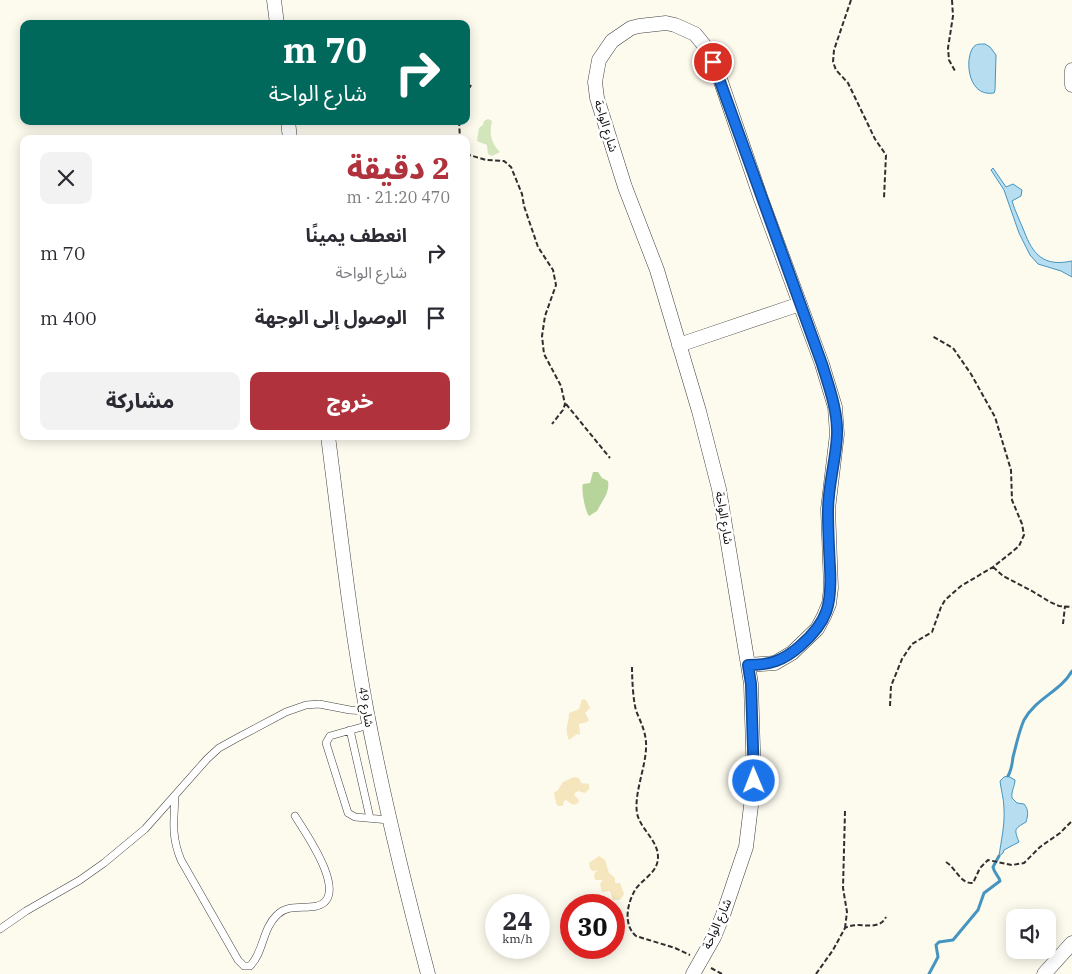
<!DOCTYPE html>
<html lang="ar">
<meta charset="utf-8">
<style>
body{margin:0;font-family:"IBM Plex Serif","Noto Sans Arabic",serif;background:#f2f2f3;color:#2b2b33;direction:rtl;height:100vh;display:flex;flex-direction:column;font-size:19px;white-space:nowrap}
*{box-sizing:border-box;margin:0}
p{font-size:16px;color:#7c7c81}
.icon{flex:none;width:28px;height:28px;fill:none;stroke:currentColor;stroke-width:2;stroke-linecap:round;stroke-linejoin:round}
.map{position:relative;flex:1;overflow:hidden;direction:ltr}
.drawer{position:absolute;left:20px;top:135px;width:450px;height:305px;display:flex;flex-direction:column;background:#fff;border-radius:10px;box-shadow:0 2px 12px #0003;direction:rtl}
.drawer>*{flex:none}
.hud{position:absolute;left:20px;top:20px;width:450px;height:105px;border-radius:10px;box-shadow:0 2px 12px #0003;direction:rtl;background:#00695c;color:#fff;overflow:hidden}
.tools{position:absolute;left:1006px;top:909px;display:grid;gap:10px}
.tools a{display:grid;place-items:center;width:50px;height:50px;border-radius:10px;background:#fff;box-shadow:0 2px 12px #0003;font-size:25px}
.speed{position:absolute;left:485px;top:894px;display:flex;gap:10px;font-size:25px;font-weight:700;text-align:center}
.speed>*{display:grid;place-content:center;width:65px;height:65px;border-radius:50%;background:#fff;box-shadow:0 2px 12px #0003;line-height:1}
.speed small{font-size:12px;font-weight:400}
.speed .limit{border:8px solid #d22;background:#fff;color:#111}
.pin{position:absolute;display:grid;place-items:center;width:42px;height:42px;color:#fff;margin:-21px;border:2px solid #fff;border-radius:50%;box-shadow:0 1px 5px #0007}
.me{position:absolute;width:55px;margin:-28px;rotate:359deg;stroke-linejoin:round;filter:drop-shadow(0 0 4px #0008)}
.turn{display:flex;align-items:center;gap:18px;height:105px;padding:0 20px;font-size:22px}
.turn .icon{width:65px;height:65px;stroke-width:2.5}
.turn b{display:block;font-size:35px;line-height:42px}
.round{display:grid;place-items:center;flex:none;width:52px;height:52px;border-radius:10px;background:#f2f2f3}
.summary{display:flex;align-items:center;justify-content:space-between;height:85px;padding:0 20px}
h1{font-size:30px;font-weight:800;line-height:38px;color:#af323d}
.cta{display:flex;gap:10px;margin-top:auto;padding:10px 20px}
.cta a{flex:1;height:58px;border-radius:10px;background:#af323d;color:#fff;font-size:20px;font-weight:800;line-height:58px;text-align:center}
.cta a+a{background:#f2f2f3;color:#2b2b33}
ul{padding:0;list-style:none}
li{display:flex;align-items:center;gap:15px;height:65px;padding:0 20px}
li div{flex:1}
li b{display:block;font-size:19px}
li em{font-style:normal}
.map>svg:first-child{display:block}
.green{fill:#d2e5bb}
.forest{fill:#b7d49b}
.sand{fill:#f5e6be}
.water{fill:#b7ddf0;stroke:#4595c0}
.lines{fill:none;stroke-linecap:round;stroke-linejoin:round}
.stream{stroke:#4595c0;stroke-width:3}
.lane-casing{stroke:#404040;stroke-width:8}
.street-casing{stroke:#404040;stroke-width:15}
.path{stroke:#2f2f2f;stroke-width:2;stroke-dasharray:5 2.5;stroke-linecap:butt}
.lane{stroke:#fff;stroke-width:7}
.street{stroke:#fff;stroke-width:14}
.route-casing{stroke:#114b97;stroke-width:12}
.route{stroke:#1a73e8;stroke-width:9}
.labels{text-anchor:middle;stroke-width:5;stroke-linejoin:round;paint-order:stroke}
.street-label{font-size:12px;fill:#0d0d0d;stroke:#fff}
</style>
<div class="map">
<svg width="1072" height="974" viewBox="0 0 1072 974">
<rect width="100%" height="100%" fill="#fdfaee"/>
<path class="green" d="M488,119L492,121C489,133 491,144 500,152L492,156L488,154L487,145L477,141L479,128L483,125L484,121Z"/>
<path class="forest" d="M593,472H598L602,478L608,481C610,493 602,501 597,511L589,516C585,511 581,489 583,484L590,483Z"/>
<path class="sand" d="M582,699L586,700L590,708L585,713L589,720L587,722L579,724L580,735L577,734L569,740C564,729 569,724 569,713L579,709Z
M574,777L579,778L581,783L589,784V789L585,793L578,791L575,793L574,795L579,800L578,803L573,805L566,800L564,801L563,806H558L556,803L554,793L558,790L563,782Z
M599,856L605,860L609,873L615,878V883H620L624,894L620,900H613L610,891L602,892L600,884L603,880H595L594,875L597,870L593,871L590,869L589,863Z"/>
<path class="water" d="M985,44L990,47L996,55L995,90L994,93C965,98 964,51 976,45C977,44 983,44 985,44Z
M993,168L1006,187L1013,184L1022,190L1021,196L1012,201C1015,211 1020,221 1024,231C1033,255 1044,267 1072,261V277L1061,271L1038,264L1030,255L1019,233L1004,190L991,170Z
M1008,776L1015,780C1015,786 1011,791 1012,798L1017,803L1024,804C1029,810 1028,815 1026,822C1014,829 1014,829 1019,842L1004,850L1003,853L999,856C1001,841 1005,825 1004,809C1004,799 1001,790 1000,781L1004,777Z"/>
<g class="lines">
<path class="stream" d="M1008,776C1012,769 1012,764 1013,757C1016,746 1019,731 1024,720C1035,699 1061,691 1072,671
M929,974L938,957L936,945L939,942L953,940L978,910L984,893L1000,881C999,876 994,873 993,867L999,856"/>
<defs>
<path id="lane" d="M369,725L330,736L326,743L348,813L355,817L389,820
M350,730L370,818
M175,796C174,821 171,836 181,860L238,960L244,966H250C264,952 262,929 277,915C288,904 303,909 317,906C351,897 305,832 295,816
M0,929L26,911L80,880L104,863L145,829L207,759L219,748L237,738L286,712L306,705L319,704L350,710L366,711"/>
<path id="street" d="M274,0L277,24
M1072,70V85
M288,121L290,139
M679,345L800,304
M328,436C340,529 350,622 367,713C384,801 405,887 428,974
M693,974L714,937L723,915L746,847L754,781L751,684L748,665L719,489L699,411L657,270L625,187L597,98L595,82L599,60L612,41L631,28L639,26L666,23L675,25L695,34L708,50L718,73L760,196L822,364L835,407L837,434L828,509L831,588L829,604L824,616L817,629L792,653L775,663L748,665
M1044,974L1072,943"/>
</defs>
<use href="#lane" class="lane-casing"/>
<use href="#street" class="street-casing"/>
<path class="path" d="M851,0L834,50L833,62L836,70L848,83L875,139L886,155L884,198
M952,0L953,16L948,48L949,60L955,71
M466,94L471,85
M459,121L460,139
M466,154L486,160L504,161L511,167L522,194L524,206L538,247L553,270L556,285L545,316L542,336L544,354L561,386L565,404L563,410L552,424
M566,404L610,458
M993,567L1003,576L1032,591L1050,602L1059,606L1072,607
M1063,624L1065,606
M632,667C632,677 633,704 637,713C642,725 647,735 646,749C645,769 634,794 637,813C640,829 658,840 658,857C658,873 642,879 635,890C627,904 623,925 636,936L675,948L690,955
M890,706L891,686L902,659L912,644L932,632L941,607L945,600L961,586L993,567L1012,552L1019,546L1024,535L1022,524L1012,500L1011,470L995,417L971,374L953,348L932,336
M845,811L843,888L847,912L845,928
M946,862C956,868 960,884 973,883L980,868L988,860L1012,865L1024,863L1040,847L1060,833L1072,821
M711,968L722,974
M816,974L833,950L845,928C859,920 878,933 886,917"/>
<use href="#lane" class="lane"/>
<use href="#street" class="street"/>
</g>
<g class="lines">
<defs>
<path id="route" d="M713,62L822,364C829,387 838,411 837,435C836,460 828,485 828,511C828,530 829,549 830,568C832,604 828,622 800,646C783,661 770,665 748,665L751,684L754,781"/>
</defs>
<use href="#route" class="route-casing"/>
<use href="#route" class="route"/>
</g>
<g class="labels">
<g class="street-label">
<text transform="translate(606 126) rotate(73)" y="4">شارع الواحة</text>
<text transform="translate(724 518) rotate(80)" y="4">شارع الواحة</text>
<text transform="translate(366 707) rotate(80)" y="4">شارع 49</text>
<text transform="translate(717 924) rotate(-66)" y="4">شارع الواحة</text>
</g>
</g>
</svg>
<div class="tools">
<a><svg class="icon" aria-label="sound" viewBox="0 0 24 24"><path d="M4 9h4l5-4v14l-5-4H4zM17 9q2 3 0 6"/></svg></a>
</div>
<div class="speed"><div>24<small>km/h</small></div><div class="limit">30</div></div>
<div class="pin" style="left:713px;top:62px;background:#d93025"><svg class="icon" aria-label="arrive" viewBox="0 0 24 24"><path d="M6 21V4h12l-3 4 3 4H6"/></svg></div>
<svg class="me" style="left:754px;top:781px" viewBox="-20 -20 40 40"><circle r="17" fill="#1a73e8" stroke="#fff" stroke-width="3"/><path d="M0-11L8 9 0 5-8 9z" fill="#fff"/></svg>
<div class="hud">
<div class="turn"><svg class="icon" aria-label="right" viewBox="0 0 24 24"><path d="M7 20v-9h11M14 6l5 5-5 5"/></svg><div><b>70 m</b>شارع الواحة</div></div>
</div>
<section class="drawer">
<div class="summary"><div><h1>2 دقيقة</h1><p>470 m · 21:20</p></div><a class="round"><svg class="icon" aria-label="close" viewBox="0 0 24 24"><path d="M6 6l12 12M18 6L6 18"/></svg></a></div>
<ul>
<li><svg class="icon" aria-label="right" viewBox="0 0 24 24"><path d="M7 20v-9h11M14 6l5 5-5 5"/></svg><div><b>انعطف يمينًا</b><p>شارع الواحة</p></div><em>70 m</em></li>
<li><svg class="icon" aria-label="arrive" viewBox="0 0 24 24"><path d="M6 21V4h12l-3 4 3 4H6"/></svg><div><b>الوصول إلى الوجهة</b></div><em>400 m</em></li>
</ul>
<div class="cta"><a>خروج</a><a>مشاركة</a></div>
</section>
</div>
